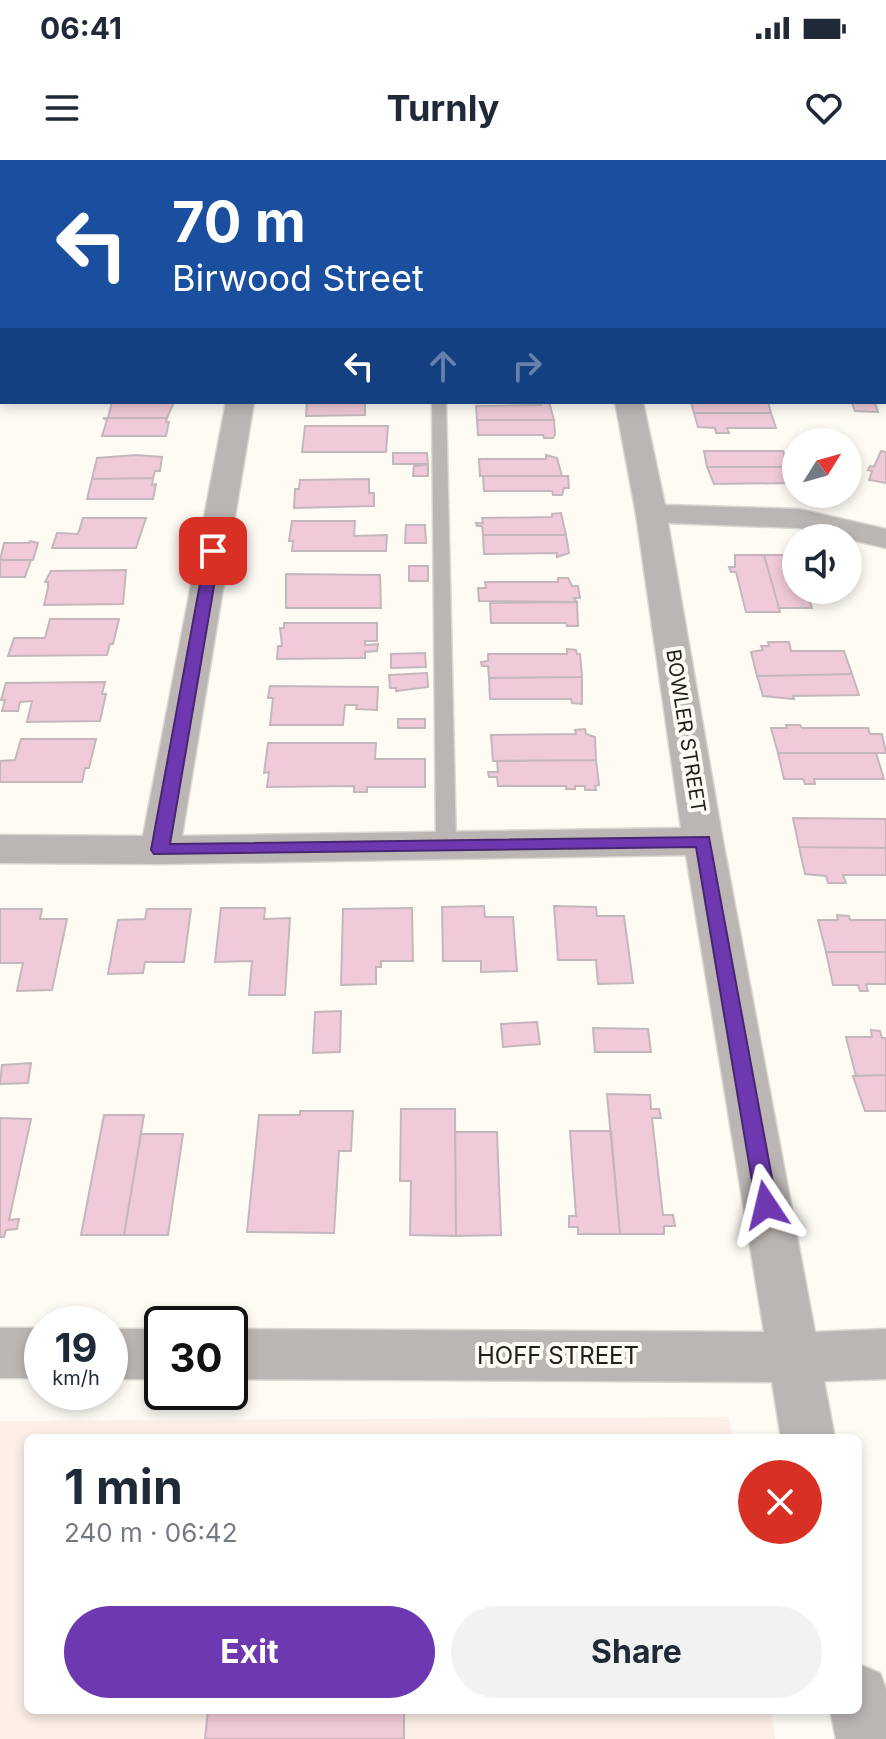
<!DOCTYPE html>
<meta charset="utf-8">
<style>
body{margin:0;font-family:Inter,sans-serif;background:#f2f2f3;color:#1f2937;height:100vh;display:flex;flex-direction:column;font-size:30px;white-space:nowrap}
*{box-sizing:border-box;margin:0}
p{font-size:26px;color:#747a83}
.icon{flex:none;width:44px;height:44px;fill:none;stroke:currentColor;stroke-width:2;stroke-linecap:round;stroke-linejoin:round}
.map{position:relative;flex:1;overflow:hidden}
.details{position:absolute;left:24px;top:1274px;width:838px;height:280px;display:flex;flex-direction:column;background:#fff;border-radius:12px;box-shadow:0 4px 12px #0003}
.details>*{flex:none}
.banner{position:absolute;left:0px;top:0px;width:886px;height:244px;box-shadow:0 4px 12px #0003;background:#1a4fa0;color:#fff;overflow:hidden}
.needle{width:52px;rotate:53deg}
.fabs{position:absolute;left:782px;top:268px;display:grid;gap:16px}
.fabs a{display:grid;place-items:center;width:80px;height:80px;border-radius:50%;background:#fff;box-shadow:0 4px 12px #0003;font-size:40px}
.speed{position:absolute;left:24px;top:1146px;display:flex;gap:16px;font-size:40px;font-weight:700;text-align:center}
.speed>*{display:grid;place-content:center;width:104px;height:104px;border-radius:50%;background:#fff;box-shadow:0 4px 12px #0003;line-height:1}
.speed small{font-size:20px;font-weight:400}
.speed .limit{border:4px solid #111;border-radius:12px;background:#fff;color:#111}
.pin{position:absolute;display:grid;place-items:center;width:68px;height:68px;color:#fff;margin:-34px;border-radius:16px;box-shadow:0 4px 12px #0006}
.me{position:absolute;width:88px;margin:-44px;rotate:350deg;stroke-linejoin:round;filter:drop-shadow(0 0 6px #0008)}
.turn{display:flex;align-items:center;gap:28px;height:168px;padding:0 40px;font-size:36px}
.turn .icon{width:104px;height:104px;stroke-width:2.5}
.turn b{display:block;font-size:56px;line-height:68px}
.lanes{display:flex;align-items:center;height:76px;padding:0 40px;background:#0003;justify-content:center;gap:40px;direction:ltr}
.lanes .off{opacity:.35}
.round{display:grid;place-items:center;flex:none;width:84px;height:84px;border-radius:42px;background:#f2f2f3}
.summary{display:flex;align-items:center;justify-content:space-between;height:136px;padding:0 40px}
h1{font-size:48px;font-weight:700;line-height:60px}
.button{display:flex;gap:16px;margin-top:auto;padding:16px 40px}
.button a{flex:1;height:92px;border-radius:48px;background:#6e39b0;color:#fff;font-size:32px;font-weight:700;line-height:92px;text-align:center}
.button a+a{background:#f2f2f3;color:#1f2937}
.status{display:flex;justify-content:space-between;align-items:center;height:56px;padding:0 40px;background:#fff;direction:ltr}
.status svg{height:22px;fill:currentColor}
header{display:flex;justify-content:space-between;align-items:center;height:104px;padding:0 40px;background:#fff;font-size:36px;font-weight:700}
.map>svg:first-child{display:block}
.education{fill:#fcefe7}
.building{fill:#f1cad9;stroke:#c3b7bc;stroke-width:2}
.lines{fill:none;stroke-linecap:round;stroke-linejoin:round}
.lane-casing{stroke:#dbd8d2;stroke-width:3}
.street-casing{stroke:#dbd8d2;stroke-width:3}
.lane{fill:#bbb6b3;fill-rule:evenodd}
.street{fill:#bbb6b3;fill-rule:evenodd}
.route{fill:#6e39b0;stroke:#482572;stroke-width:2}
.labels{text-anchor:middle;stroke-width:8;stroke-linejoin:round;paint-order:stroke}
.street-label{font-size:20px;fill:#21201c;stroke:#fefbf5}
.near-street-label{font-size:24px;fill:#21201c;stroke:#fefbf5}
</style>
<div class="status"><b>06:41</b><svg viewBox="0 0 49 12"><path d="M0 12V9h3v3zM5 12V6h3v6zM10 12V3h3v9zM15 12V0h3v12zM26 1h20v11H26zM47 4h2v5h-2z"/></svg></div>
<header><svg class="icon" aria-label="menu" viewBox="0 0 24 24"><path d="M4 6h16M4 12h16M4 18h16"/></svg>Turnly<svg class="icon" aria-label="heart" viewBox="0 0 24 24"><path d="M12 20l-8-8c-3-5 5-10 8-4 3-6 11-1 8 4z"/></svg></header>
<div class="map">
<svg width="886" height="1579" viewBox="0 0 886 1579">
<rect width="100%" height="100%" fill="#fefbf5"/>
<path class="education" d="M729,1257L732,1278H28V1550H771L775,1579H0V1261Z"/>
<path class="building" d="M228,0H426L227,2Z
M628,0H709L710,2H629Z
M112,242H174L167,258H108Z
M307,242H386H365V255L306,256Z
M549,242L554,260H477L476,246L541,245L540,243Z
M691,242H768L771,253H694Z
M852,243H875L878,252L855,251Z
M694,253H771L776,268H727L729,273H716L715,268L698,267Z
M103,258H167L166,262H169L166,276H102L107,260Z
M477,260H554L555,275L553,278H544L543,275H478Z
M305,266H388L386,292H302Z
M704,291H783L788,307H707Z
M881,291L886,292V323L869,320L872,311L868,310L870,306L874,307Z
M393,293H427L428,304H393Z
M136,295L162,297L160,311H155L153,318L92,319L97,298Z
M546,295L557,298L562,316H480L479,299H546Z
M428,305V316H413L414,306Z
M707,307H788L793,323L714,324Z
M483,316H568L569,328H564L562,335H553L552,331H484Z
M153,318L152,325L156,324L153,339H87L92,319Z
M369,319V333H374V346L294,348L295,329H299L300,320Z
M561,353L566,375H483L482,366H477L476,363H483L482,358L552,357V354Z
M83,358H146L136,388H52L57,373L78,374Z
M292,361H355L354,376L387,375L386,391H292L293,381H289Z
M406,365H425L426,383H405Z
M483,375H566L569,393L557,397V393L484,394Z
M30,381L38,383L33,400H0L4,383H29Z
M735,395H764L780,452H746L736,412H731L729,407H735Z
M764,395H796V430H806L812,448H779Z
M0,400H31L25,417H0Z
M409,406H428V421H409Z
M126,410L123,444L44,445L48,428V422H45L51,411Z
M286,414L380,415L381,448H286Z
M558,418H568L572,426H578L580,438H574L577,442L479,441L478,428H486L485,422H558Z
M577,442L578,466H567L566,463H491L490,443Z
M50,459H119L113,484H110L107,495L8,496L14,478H45Z
M284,463H377V481H365V485L378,484L377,491L365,492V498L277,499L278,486H282L280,468H284Z
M768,482H789L791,491H844L852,514L757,516L751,492L763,490L761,486H769Z
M567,489L576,490L577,494H580L582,517L489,518L488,506H482L481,502L488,501V494H567Z
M425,493L426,507L391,508V494Z
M427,513L428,527L396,531V528H390L389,515Z
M852,514L859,535L793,536L794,539L763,536L757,516Z
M582,517V544L572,543L571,539H490L489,518Z
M105,522L102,534H106L100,561L27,562L32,541L20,542L18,551H2L5,540H1L6,523Z
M270,526L378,527L377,550L356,549L357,545H345L343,565H270L273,538H268Z
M398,559H425V568H398Z
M786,565H800L802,568H868L870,574H882L886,593H778L771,568H787Z
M585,569L586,574L595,577L596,600L493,601L491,575L576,574L575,570Z
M21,579H96L89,608H85L82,622H0V601L15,600Z
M268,583H376L375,599H425V627H367V632H354V626L267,627L269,612L264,613Z
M778,593H876L884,619H814L815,624H805L803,619H784Z
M596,600L599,625L595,626L596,630H585V626H575V629H566V626H498L497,617H489L488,612H498L497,601Z
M793,658L886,659V688L799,687Z
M799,687L886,688V715H843L846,723H828L826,716L805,714Z
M484,746L485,757H513L517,811L481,812V801H443L442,747Z
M554,746L596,747L597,756H624L633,823L598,824L596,800H558Z
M221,748H265L264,759L290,758L285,835H249L252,801L215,802Z
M412,748L413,801H381V807H376V824L341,825L343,749Z
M0,749H42L40,759H67L52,830L17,831L23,803H0Z
M147,749H191L184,802H145L143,813L108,814L118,760L145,759Z
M837,755L849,756L850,760H886V792H826L818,760H838Z
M826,792H886V824H866L868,831H860L858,825H833Z
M341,851L340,892L313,893L315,852Z
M537,862L540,884L503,887L501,864Z
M593,868L648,869L651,892H595Z
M871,870L880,871L882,878H886V915L856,916L846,877H872Z
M31,903L28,923L0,924L2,905Z
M886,915V951H865L853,916Z
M607,934L650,935L651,949H659L661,958H652L663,1055H673L675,1066H664V1074H620Z
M401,949H455L456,1076L410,1075L411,1021H400Z
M300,951H353L351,991H339L334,1073L247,1072L259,955H300Z
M104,955H144L124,1075H81Z
M0,958L31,959L9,1060L19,1059L17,1069L6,1070L4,1077H0Z
M570,971H611L620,1074H578V1067H569V1056H576Z
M455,972H497L501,1075L456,1076Z
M141,974H183L168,1075H124Z
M208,1550H404V1579H205Z"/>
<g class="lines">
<defs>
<path id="lane" d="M43,0H55V2H43Z
M131,0H143V2H131Z
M185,0H197L184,2Z
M731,0H743V2H731Z
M0,14H2V22H0Z
M0,32H2V40H0Z
M432,242H446L456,685L453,690H439L436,685Z"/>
<path id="street" d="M570,0H592V2H570Z
M884,20H886V34H884Z
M226,242H254L182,676L681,668L636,354L615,242H643L665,345L799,349L886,369V388L799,368L668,363L723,681L815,1172L886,1169V1219L824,1221L835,1278H781L772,1222L230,1219V1169L764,1172L686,695L160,704L0,703V675L143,676Z
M0,1168H42V1218H0Z
M110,1169H162V1219H110Z
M858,1504L880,1513L886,1529V1579H836L830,1550H858Z"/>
</defs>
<use href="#lane" class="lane-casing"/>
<use href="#street" class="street-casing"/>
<use href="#lane" class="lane"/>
<use href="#street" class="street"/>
</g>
<path class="route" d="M213,387L220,391L170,684L709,677L777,1045L774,1052L766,1055L759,1052L756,1045L696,687L154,694L151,690L206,391Z"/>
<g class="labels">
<g class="street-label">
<text transform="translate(686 571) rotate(81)" y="7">BOWLER STREET</text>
</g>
<g class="near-street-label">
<text x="558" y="1204">HOFF STREET</text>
</g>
</g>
</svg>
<div class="fabs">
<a><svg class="needle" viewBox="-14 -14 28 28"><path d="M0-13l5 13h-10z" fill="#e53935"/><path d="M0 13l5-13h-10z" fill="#747a83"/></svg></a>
<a><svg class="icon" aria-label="sound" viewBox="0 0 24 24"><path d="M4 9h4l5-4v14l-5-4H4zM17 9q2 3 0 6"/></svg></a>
</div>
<div class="speed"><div>19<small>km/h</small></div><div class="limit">30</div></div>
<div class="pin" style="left:213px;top:391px;background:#d93025"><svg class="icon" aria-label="arrive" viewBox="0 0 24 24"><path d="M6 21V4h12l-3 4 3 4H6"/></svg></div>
<svg class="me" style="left:766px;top:1045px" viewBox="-20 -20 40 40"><path d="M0-17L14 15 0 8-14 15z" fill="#6e39b0" stroke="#fff" stroke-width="4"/></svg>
<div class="banner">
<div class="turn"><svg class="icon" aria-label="left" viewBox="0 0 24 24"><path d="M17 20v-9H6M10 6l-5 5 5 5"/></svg><div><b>70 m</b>Birwood Street</div></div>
<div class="lanes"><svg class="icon" aria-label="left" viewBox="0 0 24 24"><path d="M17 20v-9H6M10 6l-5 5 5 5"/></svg><svg class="icon off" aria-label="ahead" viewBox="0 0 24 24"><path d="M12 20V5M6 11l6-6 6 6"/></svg><svg class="icon off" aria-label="right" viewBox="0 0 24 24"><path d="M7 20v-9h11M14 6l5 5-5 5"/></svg></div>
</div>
<section class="details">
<div class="summary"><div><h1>1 min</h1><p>240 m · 06:42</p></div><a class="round" style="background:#d93025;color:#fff"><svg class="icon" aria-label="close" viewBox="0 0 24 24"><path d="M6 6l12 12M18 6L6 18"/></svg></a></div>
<div class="button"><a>Exit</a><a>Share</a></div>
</section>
</div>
